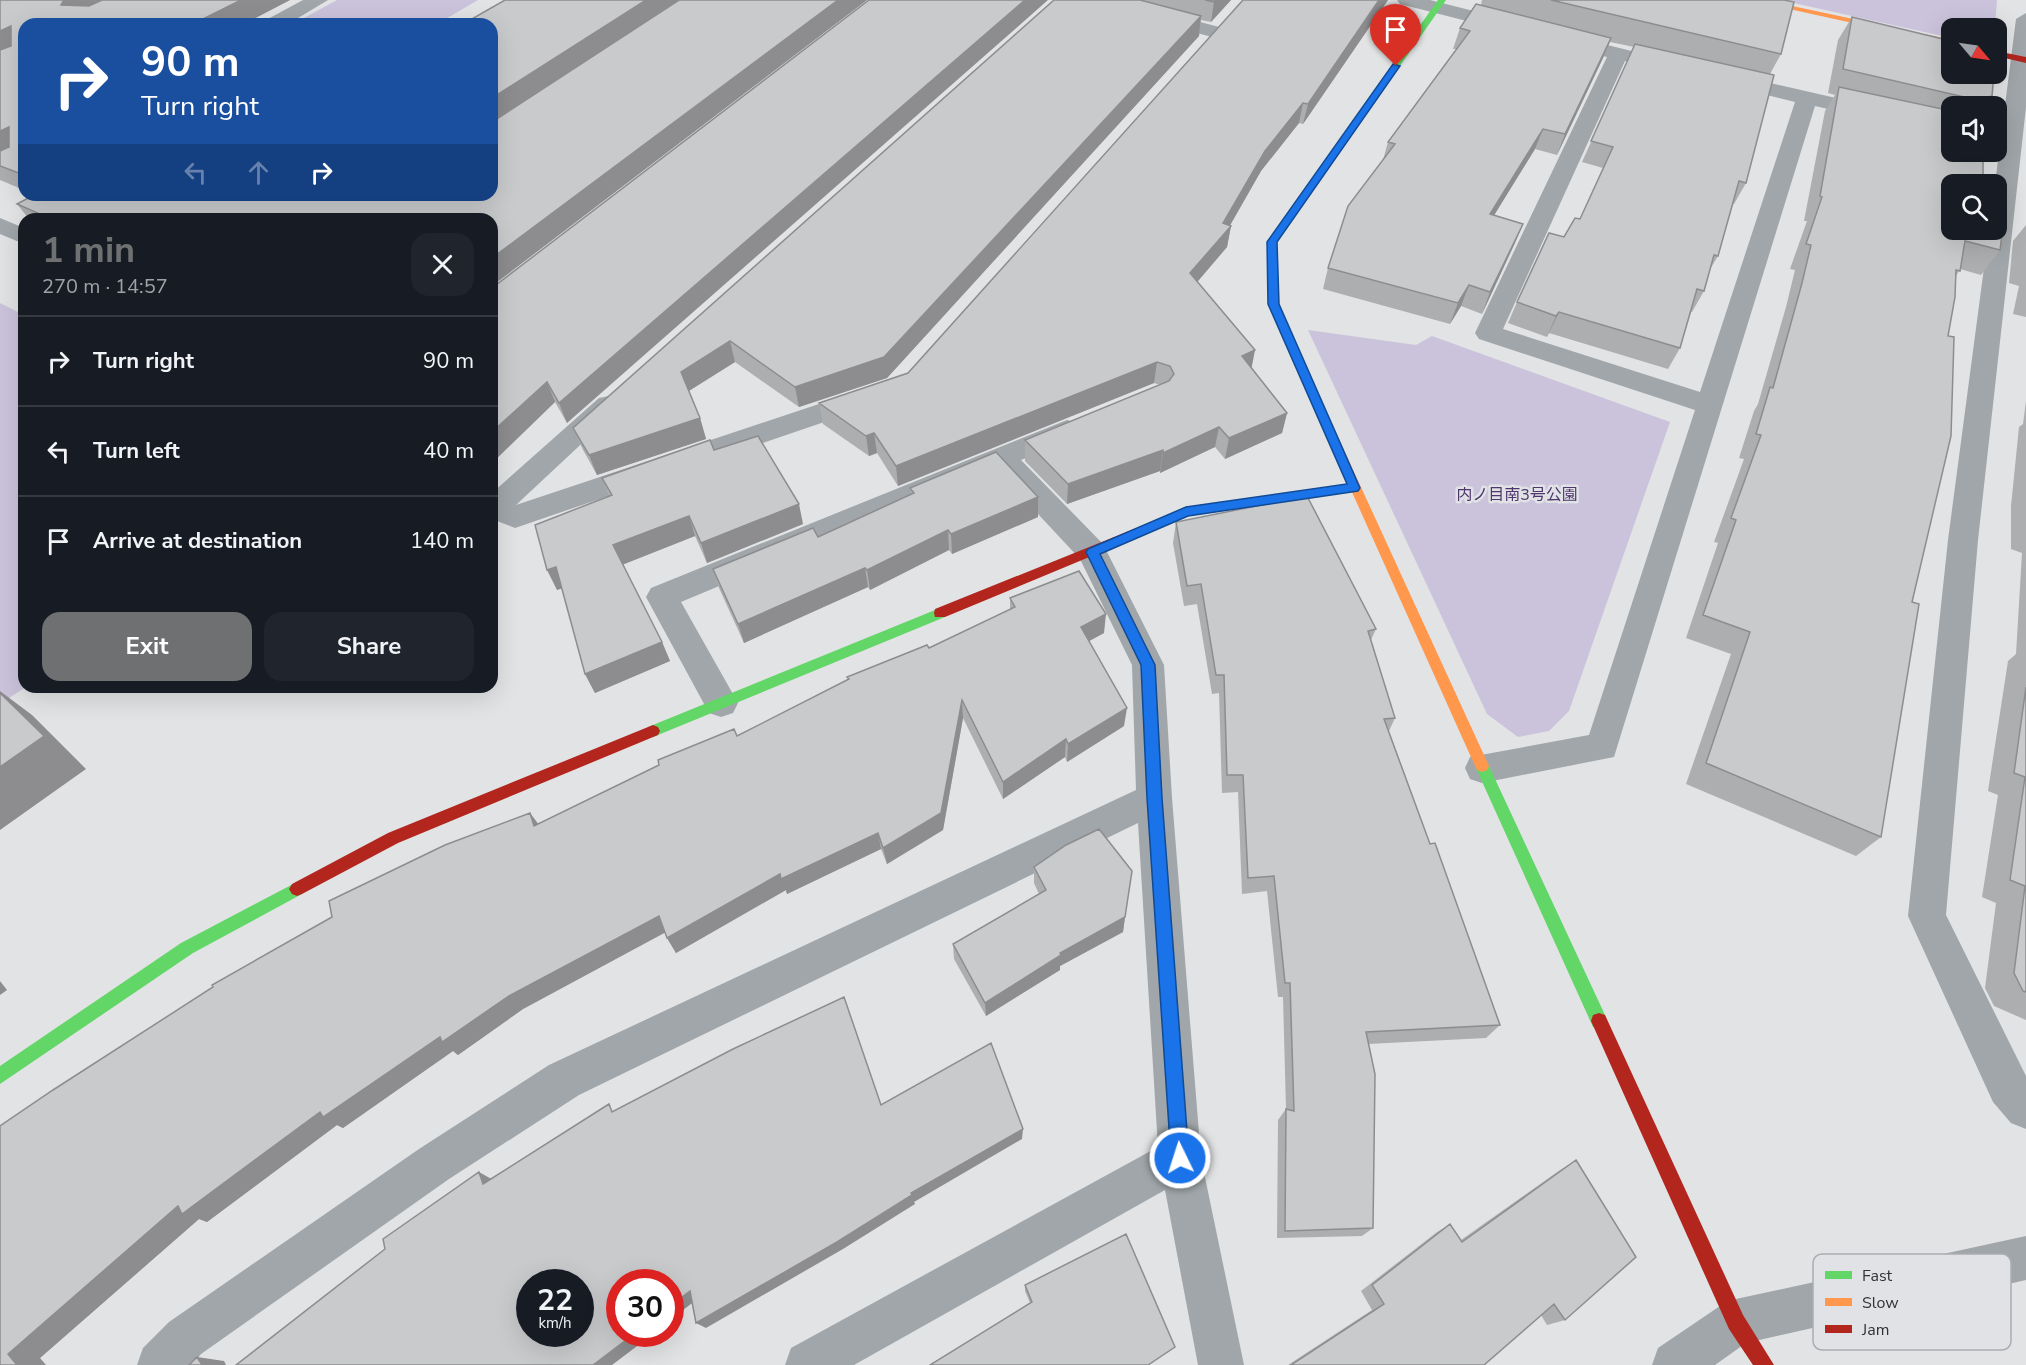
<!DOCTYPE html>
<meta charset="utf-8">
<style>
body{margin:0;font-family:"Nunito Sans","Noto Sans JP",sans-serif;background:#20242c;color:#f1f3f6;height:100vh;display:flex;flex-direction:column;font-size:22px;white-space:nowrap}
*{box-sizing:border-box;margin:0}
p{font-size:20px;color:#9ea1a6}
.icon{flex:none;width:33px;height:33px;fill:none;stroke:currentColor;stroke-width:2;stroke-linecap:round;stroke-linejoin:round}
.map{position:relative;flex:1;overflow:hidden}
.sheet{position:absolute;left:18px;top:213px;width:480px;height:480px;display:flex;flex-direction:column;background:#171b24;border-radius:18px;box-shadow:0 6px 24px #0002}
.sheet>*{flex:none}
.top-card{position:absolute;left:18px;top:18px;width:480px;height:183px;border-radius:18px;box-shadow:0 6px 24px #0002;background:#1a4fa0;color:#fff;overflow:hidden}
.needle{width:39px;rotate:119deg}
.buttons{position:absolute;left:1941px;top:18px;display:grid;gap:12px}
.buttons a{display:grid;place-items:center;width:66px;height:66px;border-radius:12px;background:#171b24;box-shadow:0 6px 24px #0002;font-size:30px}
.speed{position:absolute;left:516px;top:1269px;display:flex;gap:12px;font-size:30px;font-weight:700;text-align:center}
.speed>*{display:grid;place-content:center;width:78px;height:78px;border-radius:50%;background:#171b24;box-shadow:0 6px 24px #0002;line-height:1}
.speed small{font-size:15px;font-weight:400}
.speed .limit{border:9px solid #d22;background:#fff;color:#111}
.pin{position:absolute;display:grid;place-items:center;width:51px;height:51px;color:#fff;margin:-62px -26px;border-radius:50% 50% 50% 0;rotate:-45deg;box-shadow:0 0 6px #0007}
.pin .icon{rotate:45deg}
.me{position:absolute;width:66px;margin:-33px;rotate:356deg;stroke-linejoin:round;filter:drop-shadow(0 0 4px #0008)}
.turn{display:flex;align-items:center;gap:21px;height:126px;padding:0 24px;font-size:27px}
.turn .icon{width:78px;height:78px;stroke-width:2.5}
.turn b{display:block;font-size:42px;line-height:51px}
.lanes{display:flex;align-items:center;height:57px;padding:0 24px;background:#0003;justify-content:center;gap:30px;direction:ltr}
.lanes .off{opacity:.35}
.round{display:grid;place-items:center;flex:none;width:63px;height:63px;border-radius:18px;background:#20242c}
.head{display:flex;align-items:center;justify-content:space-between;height:102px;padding:0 24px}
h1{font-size:36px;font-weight:700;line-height:45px;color:#6f7071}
.primary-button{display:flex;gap:12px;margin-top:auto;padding:12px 24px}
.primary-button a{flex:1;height:69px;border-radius:18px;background:#6f7071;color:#fff;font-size:24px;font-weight:700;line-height:69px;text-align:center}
.primary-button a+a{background:#20242c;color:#f1f3f6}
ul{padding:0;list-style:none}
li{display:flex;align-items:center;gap:18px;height:90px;padding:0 24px;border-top:2px solid #363941}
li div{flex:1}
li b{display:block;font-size:22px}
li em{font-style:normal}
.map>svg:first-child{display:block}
.green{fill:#cbc3db}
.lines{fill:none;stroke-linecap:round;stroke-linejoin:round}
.street{fill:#a0a6a9;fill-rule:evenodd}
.fast{fill:#63d668;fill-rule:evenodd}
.slow{fill:#ff974d;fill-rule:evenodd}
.jam{fill:#b3261e;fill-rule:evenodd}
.wall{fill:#adaeaf}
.shaded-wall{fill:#8d8d8f}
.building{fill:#c9cacc;stroke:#8d8d8f;stroke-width:1.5;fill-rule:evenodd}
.route{fill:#1a73e8;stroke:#114b97;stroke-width:1.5}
.labels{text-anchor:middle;stroke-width:5;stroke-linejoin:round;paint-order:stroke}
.park-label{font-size:16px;fill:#4f376e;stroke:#e0e2e6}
.key{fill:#e0e2e6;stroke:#acadb0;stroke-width:1.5}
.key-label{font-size:16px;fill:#313233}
</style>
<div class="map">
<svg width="2026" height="1365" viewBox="0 0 2026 1365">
<rect width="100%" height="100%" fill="#e1e3e5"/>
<path class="green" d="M337,0H478L437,24H293Z
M1780,0H1997L1995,28H1952L1951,38Z
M0,303L24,315L26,687L0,704Z
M1308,330L1416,345L1432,336L1670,422L1569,711L1549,731L1518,737L1487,714Z"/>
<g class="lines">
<path class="street" d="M303,0H328L288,24H263L266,20Z
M1083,0H1116L1223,28L1226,32L1223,36L1216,38L1086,4Z
M1397,0H1430L1517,22L1520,26L1517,30L1510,32L1400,4Z
M2026,13V107L1978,540L1946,915L2026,1076V1129L2011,1123L1993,1102L1908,916L1948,540L1989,230H1996L1995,184L2016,19Z
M1563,34L1680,63L1683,67L1680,71L1673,73L1625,61L1503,329L1700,392L1795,102L1719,83L1716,79L1719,75L1726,73L1836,98L1839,103L1836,108L1828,109L1815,106L1614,757L1482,783L1470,779L1465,768L1470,757L1589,735L1695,410L1479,339L1475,333L1607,57L1556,44L1553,40L1556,36Z
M0,218L24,228V244L0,234Z
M864,389L874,391L878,398L874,405L515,528L492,519V493L599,398L609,396L619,398L623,405L516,505Z
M1067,420L1077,423L1081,430L1077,437L1021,460L1103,544L1164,665L1172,798L1201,1158L1244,1365H1198L1165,1190L854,1365H785L791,1348L1158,1147L1138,823L579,1095L449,1179L201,1354L192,1365H137L143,1348L169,1322L419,1149L549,1065L1136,790L1132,665L1080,559L997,470L681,602L738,703L733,713L721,717L709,713L646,597L651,588Z
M2026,1236V1280L1746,1343L1715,1365H1652L1658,1348L1720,1306L1736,1299Z"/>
<path class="fast" d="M1438,0H1446L1277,242L1278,304L1304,363L1299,367L1295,366L1268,304L1267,242Z
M940,608L946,613L945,617L658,735L653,737L648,735L646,731L648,727Z
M1482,760L1487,762L1489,766L1605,1015L1607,1021L1605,1027L1599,1029L1593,1027L1475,766L1477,762Z
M297,882L302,884L305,889L302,894L193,953L0,1084V1066L181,943Z"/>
<path class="slow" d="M1749,0H1764L1952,40V45Z
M1299,359L1304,363L1489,766L1487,770L1482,772L1477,770L1475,766L1294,363Z"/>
<path class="jam" d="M1996,51L2026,57V63L1996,56Z
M1354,484L1358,485L1360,488L1358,491L1188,516L945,617H935L934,613L935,609L1186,508Z
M653,725L658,727L660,731L658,735L398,843L302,894L297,896L292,894L289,889L292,884L388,833Z
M1599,1013L1605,1015L1743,1315L1774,1365H1753L1729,1329L1591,1021L1593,1015Z"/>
</g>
<path class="wall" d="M0,0H290L244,24H24V190L0,180Z
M505,0H867L492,286V219H29L17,204L492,195Z
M869,0L567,423L555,402L492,463V288Z
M1054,0H1231L1211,22L1201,20L1199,36L887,378L799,407L735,362L689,391L700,418L706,439L597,475L582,448L573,428Z
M1243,0H1388L1303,124L1299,123L1261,171L1230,225L1231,226L1227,247L1197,282L1251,368L1287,413L1282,433L1225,459L1215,447L1160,473V471L1067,504L1025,461V440L1160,385L1154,383L898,486L877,453L869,456L823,424L819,403L908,373Z
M1482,0H1784L1781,54L1770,74L1746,183L1734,204H1733L1718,256L1709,271L1704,291L1692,312H1691L1680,348L1668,369L1549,333L1547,337L1508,323L1517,302L1564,237L1580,219L1603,168L1582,162L1634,47L1610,42L1603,58L1557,155L1535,149L1494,215L1523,224L1514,245L1482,314L1461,306L1450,324L1323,289L1328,268L1383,160L1388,142L1456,49H1453L1460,28L1481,5Z
M1852,17L1941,39L1944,35L1985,106H1952V184L2000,250L1981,275L1960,269L1956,276L1881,837L1856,856L1686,784L1731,654L1686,638L1718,543L1714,542L1744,459L1739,458L1754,411L1758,404L1786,307L1795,270L1790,269L1807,221H1804L1825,111L1835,95L1828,93L1838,40Z
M2026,225V317L2013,314L2019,286L2009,283L2013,241Z
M2026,401V1020L1994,1006L1985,988L1996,903L1982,897L1998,795L1988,791L2008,661L2016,654L2022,553L2011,549V506L2019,427L2023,424Z
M714,450L803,524L707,563L695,536L623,564L662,642L670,661L595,693L585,674L562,588L557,590L609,496L602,478Z
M910,488L1038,497V517L952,554L949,550L870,590L868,587L744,643L719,588L713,569L818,537L911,494Z
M1176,522L1376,629L1371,640L1395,718L1389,731L1430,844L1500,1025L1486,1038L1368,1044L1373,1228L1362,1236L1277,1238L1278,1120L1286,1109L1283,997H1278L1267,891L1242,894L1238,792L1222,793L1219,693L1212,694L1197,604L1184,606L1173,543Z
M1010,598L1104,633L1089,641L1124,726L1067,762L1065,757L1003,799L963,718L943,830L887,864L881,849L787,894L786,890L676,953L667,938L665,932L523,1009L458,1055L453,1051L343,1128L337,1125L207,1222L199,1219L40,1358L0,1365L530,813L538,824L737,736L848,680L847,677L929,648L1010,610Z
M1034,867L1125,917L1123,932L1060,966V970L986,1016L954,959L953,944L1039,894L1034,883Z
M1576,1160L1565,1320L1547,1325L1541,1315L1484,1365H1288L1372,1310L1361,1291L1437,1232L1450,1224L1461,1240L1560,1170Z
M1025,1285L1170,1351L1030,1303L1025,1291Z"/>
<path class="shaded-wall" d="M64,0H115L75,24L61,5Z
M241,0H290L244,24H193Z
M646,0H682L492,123V98Z
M838,0H867L492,286V258Z
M1025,0H1048L567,423L559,403Z
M1216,0H1231L1211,22L1214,2Z
M1379,0H1388L1303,124L1308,104Z
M1201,16L1199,36L887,378L799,407L795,387Z
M11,26L24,46L0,58V31Z
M1611,38L1603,58L1557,155L1565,134Z
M1992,96L1985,106H1977L1983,98Z
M1303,103L1299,123L1261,171L1228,229L1231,226L1227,247L1187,294L1190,273L1223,223L1265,151Z
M9,127L24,147L0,159V131Z
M1543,129L1535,149L1482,235L1490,214Z
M116,195H162L129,219L114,200Z
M343,195H383L352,219L341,199L342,196Z
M1523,224L1514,245L1482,314L1490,292Z
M1469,285L1461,306L1450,324L1458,303Z
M1559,312L1549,333L1547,337L1556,316Z
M730,341L735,362L687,392L681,372Z
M1255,350L1251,371L1242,356Z
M1157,362L1154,383L898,486L896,466Z
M547,382L555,402L492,463V432Z
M1287,413L1282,433L1225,459L1229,438Z
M700,418L706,439L597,475L589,455Z
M1219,427L1215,447L1160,473L1163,453Z
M874,433L877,453L869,456L866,436Z
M1163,450L1160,471L1067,504L1068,484Z
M1038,497V517L952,554L951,534Z
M799,504L803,524L707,563L701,543Z
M689,516L695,536L622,565L613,545Z
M948,530L949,550L870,590L867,570Z
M556,567L566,587L557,590L547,570Z
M865,568L868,587L744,643L738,624Z
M1106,614L1104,633L1080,646L1081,627Z
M662,642L670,661L595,693L585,674Z
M0,691L32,715L86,769L0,830Z
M962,700L963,718L943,830L887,864L883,848Z
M1127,708L1124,726L1067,762L1068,744Z
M1066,739L1065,757L1003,799V782Z
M530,813L542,829L534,826Z
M878,833L881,849L787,894L786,890L676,953L667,938L780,874Z
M659,916L668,931L523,1009L458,1055L453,1051L343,1128L337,1125L207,1222L199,1219L40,1358L46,1365H17L8,1354L178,1206L320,1112L440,1037L509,996Z
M1125,917L1123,932L1060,966V970L986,1016L985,1003L1060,953Z
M0,981L7,990L0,995Z
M1023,1129L1022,1139L914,1202L911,1193Z
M479,1172L495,1181L483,1184Z
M912,1195L915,1204L843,1249L706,1328L696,1323Z
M690,1291L700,1297L670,1320V1306Z
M634,1334H653L612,1365H593Z
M197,1357L224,1361L226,1365H202Z"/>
<path class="building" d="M0,0H64L61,5L89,6L102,0H241L193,24H24V175L0,166V151L9,147V127L0,131V50L11,46V26L0,31Z
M505,0H646L492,98V24H463Z
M679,0H838L492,258V219H51L17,204L34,195H116L114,200H145L154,195H343L342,196L341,199L373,200L379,195H492V122Z
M869,0H1025L559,403L547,382L492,432V288Z
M1054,0H1140L1201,16L884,357L795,387L730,341L681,372L700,418L589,455L573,428Z
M1205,0H1216L1214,2Z
M1243,0H1379L1308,104L1303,103L1265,151L1223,223L1231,226L1190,273L1255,350L1242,356L1287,413L1229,438L1219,427L1163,453V450L1068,484L1025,440L1169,381L1174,374L1170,366L1157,362L896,466L874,433L866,436L819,403L908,373Z
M1551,0H1784L1794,2L1781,54Z
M1476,4L1611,38L1565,134L1543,129L1490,214L1523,224L1490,292L1469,285L1458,303L1328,268L1348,206L1395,144L1388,142L1470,31L1460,28Z
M1852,17L1943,39L1944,35L1952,36V74H1994L1992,96L1983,98V106H1970L1969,98L1843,69Z
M1635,44L1774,75L1746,183L1739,181L1718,256L1714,255L1704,291L1697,289L1680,348L1559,312L1556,316L1517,302L1549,233L1564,237L1575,218L1580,219L1613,147L1591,141Z
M1839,87L1952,111V152H1983V184H1952V230H1996V208L2005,210L2000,250L1965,241L1960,271L1956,270L1955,297L1948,336L1954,337L1951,436L1912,602L1919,604L1881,837L1706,763L1750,632L1703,615L1736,520L1731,518L1761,435L1756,434L1770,387L1773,388L1802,283L1811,245L1806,244L1822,197L1820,196Z
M758,436L799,504L701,543L689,516L613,545L662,642L585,674L556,567L547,570L535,525L612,495L602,478L710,440L714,450Z
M996,452L1038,497L951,534L948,530L867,570L865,568L738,624L713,569L813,528L818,537L914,493L910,488Z
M1307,496L1376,629L1368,631L1395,718L1384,719L1430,844L1435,843L1500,1025L1366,1032L1375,1074L1373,1228L1285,1231L1286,1109L1294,1111L1290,983H1285L1274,876L1248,878L1243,775H1227L1224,675H1216L1201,584L1187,586L1176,522Z
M1079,571L1106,614L1081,627L1127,708L1068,744L1066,739L1003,782L962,700L941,813L883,848L878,833L781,879L780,874L667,938L659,916L509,996L442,1042L440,1037L323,1117L320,1112L182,1214L178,1206L8,1354L17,1365H0V1126L53,1090L213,987L212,985L332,917L329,901L445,845L530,813L534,826L659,765L658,760L734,729L737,736L849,679L847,677L927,645L929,648L1015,607L1010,598Z
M2026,687V992L2023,991L2014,973L2025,886L2010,880L2025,777L2014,773Z
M0,693L44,736L0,767Z
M1099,829L1132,871L1125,917L1060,953L1061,955L985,1003L953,944L1046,890L1034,867L1066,845Z
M844,997L881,1105L991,1043L1023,1129L911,1193L912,1195L837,1242L696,1323L690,1291L670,1306V1282H620V1334H634L593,1365H236L385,1249L383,1239L479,1172L483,1184L609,1104L612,1112L733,1049ZM530,1282H580V1334H530Z
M1576,1160L1636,1257L1565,1320L1554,1304L1484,1365H1291L1384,1304L1372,1285L1450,1224L1462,1242Z
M1126,1234L1175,1347L1148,1365H930L1032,1302L1025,1285Z
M197,1357L202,1365H189Z"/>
<path class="route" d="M1393,64L1400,66L1277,242L1279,304L1360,488L1358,491L1188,516L1100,554L1155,665L1162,798L1189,1158L1186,1164L1180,1166L1174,1164L1171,1158L1147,798L1141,665L1086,552L1088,549L1186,507L1347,484L1268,304L1267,242Z"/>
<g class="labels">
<g class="park-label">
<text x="1517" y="500">内ノ目南3号公園</text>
</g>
</g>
<rect x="1813" y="1254" width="198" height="96" rx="9" class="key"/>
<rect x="1825" y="1271" width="27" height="8" fill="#63d668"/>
<rect x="1825" y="1298" width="27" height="8" fill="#ff974d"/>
<rect x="1825" y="1325" width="27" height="8" fill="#b3261e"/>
<g class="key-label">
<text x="1862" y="1281">Fast</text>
<text x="1862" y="1308">Slow</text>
<text x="1862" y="1335">Jam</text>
</g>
</svg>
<div class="buttons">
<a><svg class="needle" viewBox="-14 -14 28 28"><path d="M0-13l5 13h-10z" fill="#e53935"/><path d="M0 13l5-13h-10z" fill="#9ea1a6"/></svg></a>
<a><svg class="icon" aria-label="sound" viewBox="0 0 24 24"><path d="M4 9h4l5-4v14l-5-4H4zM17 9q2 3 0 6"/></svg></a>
<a><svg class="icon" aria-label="search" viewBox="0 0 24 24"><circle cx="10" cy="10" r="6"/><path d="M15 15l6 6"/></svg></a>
</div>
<div class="speed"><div>22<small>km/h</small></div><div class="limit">30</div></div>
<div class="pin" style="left:1396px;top:66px;background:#d93025"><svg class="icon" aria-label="arrive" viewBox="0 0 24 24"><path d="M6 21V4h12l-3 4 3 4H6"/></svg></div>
<svg class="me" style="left:1180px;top:1158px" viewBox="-20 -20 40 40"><circle r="17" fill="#1a73e8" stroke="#fff" stroke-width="3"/><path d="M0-11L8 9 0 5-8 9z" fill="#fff"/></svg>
<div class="top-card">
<div class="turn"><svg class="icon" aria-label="right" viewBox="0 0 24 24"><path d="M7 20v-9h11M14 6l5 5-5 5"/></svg><div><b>90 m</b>Turn right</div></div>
<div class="lanes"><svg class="icon off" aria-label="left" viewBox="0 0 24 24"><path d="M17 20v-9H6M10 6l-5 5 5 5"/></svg><svg class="icon off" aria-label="ahead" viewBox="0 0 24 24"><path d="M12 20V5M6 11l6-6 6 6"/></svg><svg class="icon" aria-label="right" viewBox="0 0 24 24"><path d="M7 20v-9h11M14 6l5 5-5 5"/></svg></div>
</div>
<section class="sheet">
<div class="head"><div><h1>1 min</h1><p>270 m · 14:57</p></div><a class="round"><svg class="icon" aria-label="close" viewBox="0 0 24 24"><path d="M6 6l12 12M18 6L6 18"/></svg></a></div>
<ul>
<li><svg class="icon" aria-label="right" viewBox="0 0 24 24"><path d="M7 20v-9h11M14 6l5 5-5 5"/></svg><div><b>Turn right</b></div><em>90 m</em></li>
<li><svg class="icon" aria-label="left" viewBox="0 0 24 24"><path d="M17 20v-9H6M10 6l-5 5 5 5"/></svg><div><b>Turn left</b></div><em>40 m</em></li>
<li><svg class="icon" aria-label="arrive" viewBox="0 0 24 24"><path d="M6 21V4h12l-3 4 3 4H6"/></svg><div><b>Arrive at destination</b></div><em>140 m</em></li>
</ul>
<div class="primary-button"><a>Exit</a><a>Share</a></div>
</section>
</div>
